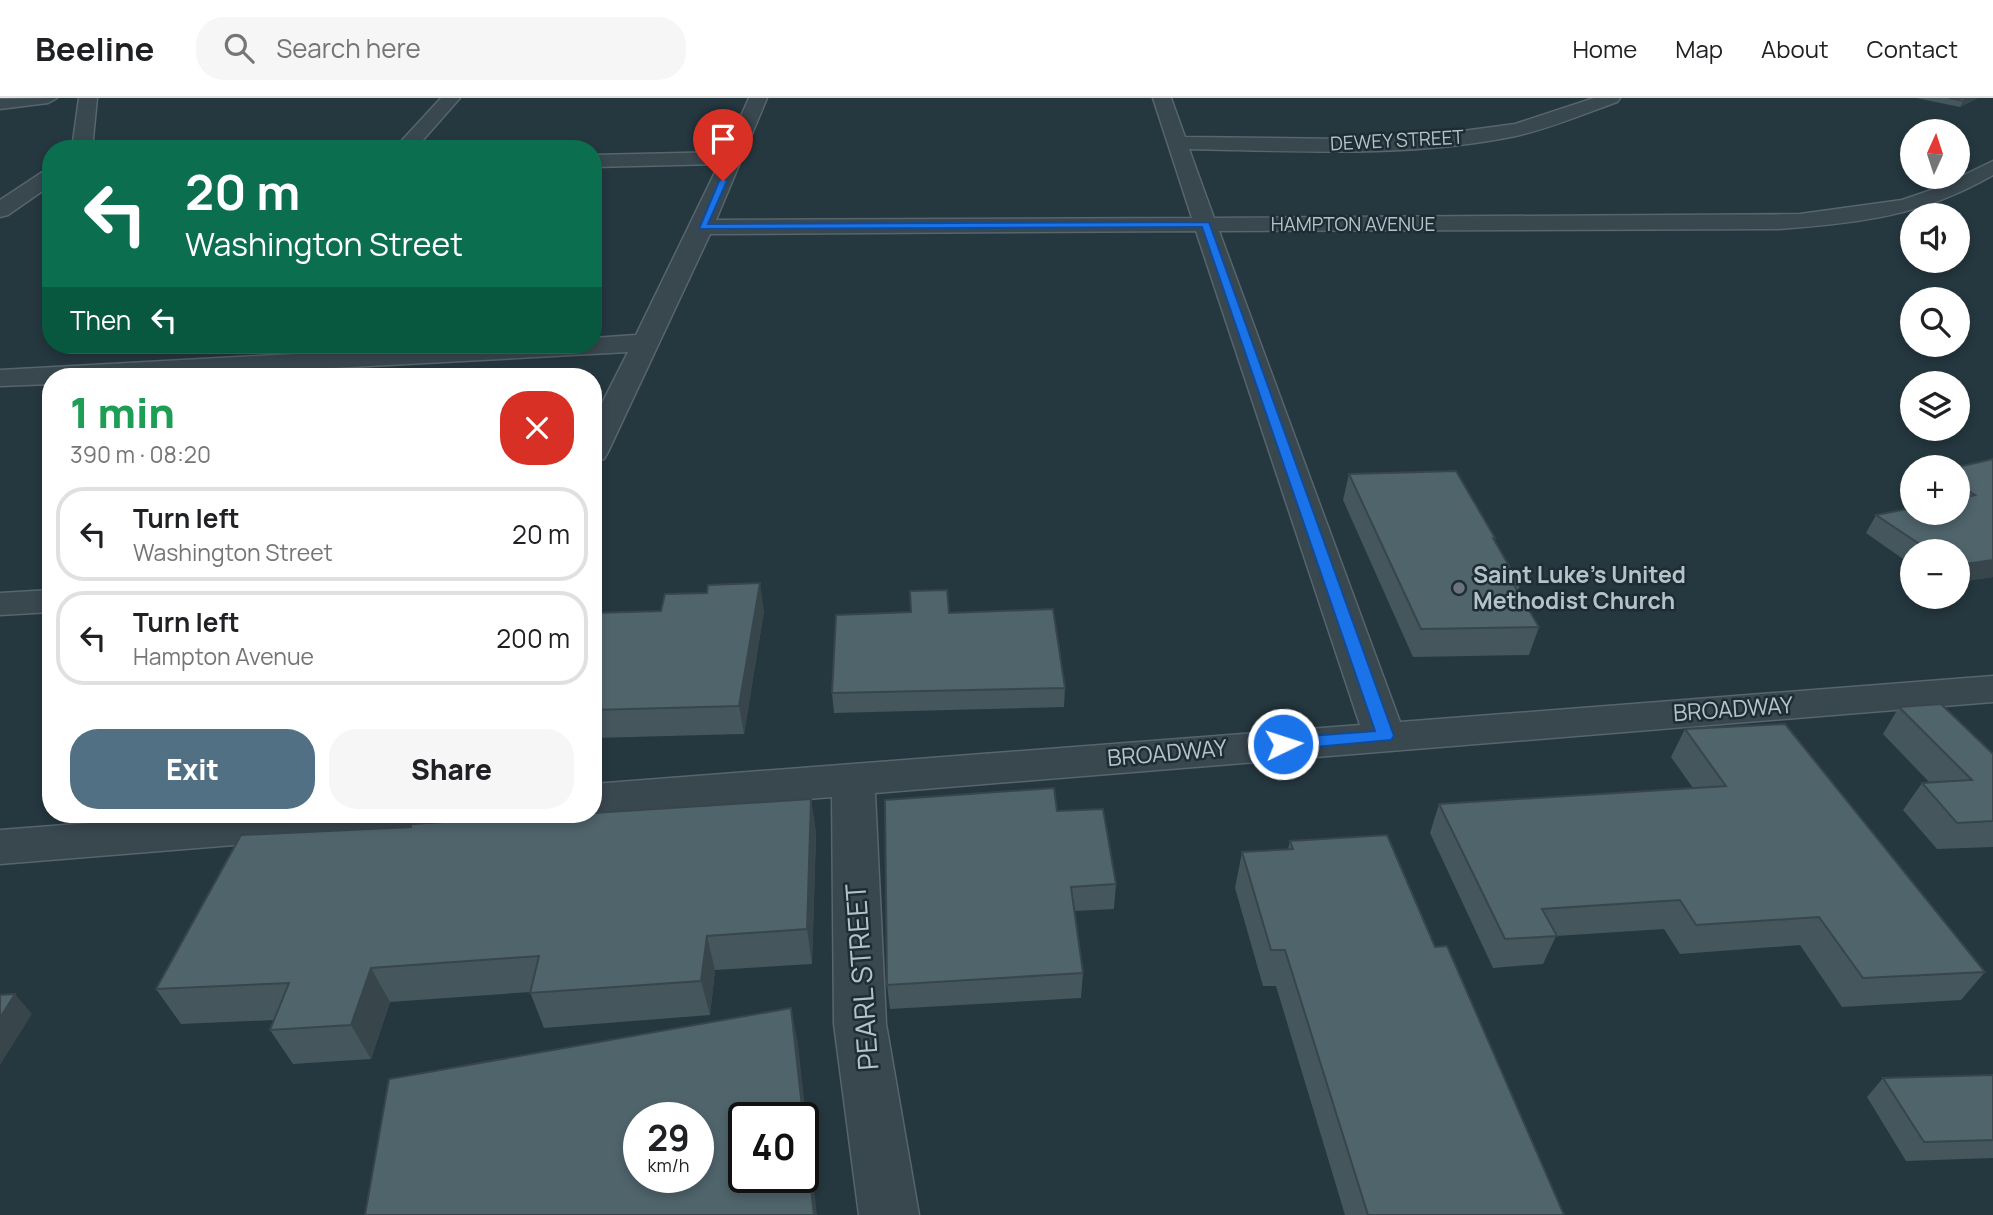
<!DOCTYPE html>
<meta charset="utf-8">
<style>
body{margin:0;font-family:Manrope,sans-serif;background:#f6f6f6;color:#202124;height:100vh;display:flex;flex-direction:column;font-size:26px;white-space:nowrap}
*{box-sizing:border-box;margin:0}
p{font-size:23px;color:#757577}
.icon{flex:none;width:38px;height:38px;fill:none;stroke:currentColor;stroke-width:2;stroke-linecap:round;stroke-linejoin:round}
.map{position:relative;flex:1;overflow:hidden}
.details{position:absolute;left:42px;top:270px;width:560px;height:455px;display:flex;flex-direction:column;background:#fff;border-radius:28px;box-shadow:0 4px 10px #0003}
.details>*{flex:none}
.hud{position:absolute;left:42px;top:42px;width:560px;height:214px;border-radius:28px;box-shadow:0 4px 10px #0003;background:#0b6e4f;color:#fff;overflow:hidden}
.needle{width:46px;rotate:3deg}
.tools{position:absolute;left:1900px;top:21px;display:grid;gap:14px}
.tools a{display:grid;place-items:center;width:70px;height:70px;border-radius:50%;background:#fff;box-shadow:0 4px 10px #0003;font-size:35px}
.speed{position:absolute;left:623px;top:1004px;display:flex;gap:14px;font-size:35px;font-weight:700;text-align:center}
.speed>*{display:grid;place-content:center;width:91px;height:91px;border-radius:50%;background:#fff;box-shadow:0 4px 10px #0003;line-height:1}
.speed small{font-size:18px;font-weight:400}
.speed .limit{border:4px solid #111;border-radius:10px;background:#fff;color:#111}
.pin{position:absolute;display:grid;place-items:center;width:60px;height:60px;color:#fff;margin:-72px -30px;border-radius:50% 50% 50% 0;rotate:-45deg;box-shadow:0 0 7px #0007}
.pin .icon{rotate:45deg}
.me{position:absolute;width:77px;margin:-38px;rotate:86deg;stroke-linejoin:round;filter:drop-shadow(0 0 5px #0008)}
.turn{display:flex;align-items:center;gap:24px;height:147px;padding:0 28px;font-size:32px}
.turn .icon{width:91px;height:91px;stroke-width:2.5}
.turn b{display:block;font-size:49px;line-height:60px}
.then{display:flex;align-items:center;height:66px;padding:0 28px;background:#0003;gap:14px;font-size:26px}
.round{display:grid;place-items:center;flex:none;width:74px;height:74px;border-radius:28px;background:#f6f6f6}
.summary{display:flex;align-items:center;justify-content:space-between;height:119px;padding:0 28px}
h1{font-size:42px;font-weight:800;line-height:52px;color:#1e9e55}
.button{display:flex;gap:14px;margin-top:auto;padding:14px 28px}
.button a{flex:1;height:80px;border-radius:28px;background:#517083;color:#fff;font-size:28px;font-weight:800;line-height:80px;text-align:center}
.button a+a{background:#f6f6f6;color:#202124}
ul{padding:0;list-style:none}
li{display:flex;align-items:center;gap:21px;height:94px;margin:0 14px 10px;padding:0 14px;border:4px solid #e0e0e0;border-radius:28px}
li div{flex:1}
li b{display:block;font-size:26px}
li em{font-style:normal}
header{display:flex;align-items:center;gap:42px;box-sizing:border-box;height:98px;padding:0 35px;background:#fff;border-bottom:2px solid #e0e0e0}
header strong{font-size:33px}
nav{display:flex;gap:38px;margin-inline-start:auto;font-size:24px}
.search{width:490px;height:63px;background:#f6f6f6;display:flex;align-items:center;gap:18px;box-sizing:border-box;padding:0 24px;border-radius:28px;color:#757577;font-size:26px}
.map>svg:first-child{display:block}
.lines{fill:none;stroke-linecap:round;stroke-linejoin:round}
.minor-casing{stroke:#57656d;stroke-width:3}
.minor{fill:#39474f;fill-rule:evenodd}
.wall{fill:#45565d}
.shaded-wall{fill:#38464c}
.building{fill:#50646c;stroke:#38464c;stroke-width:2;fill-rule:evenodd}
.route{fill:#1a73e8;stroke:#114b97;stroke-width:2}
.worship-dot{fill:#6b7280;stroke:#1e2d34;stroke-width:2.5}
.labels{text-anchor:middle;stroke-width:5;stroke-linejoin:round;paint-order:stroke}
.far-street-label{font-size:19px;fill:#b5c2ca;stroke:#1e2d34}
.poi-label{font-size:23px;font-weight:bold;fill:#b5c2ca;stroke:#1e2d34;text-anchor:start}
.street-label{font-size:23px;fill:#b5c2ca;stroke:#1e2d34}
.near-street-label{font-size:28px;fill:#b5c2ca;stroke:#1e2d34}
</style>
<header>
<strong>Beeline</strong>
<div class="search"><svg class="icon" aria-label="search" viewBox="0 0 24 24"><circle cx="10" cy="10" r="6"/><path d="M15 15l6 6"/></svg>Search here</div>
<nav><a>Home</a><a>Map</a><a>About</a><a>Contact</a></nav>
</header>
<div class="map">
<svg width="1993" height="1117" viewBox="0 0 1993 1117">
<rect width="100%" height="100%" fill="#25373f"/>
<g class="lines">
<defs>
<path id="minor" d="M57,0L48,5L0,11V1Z
M79,0H97L92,51H72Z
M441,0H460L415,51H394Z
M749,0H767L716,122L1192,120L1153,0H1171L1185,39L1347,41L1433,37L1515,26L1594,0H1620L1617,4C1584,16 1551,30 1516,38C1409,60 1297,53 1189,51L1214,120L1800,116L1902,102L1937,90L1993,63V77C1922,118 1860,125 1779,131L1219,133L1400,624L1993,578V604L875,695L886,926L919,1117H859L834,926L832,699L593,718L586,716H593V686L1360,627L1196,133L710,136L608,354L604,361L593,363V323L628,254L186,278H51V286L0,288V272L461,247H593V240L636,237L719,66L593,69V57L725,54Z
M51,71V87L8,117L0,119V102L44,73Z
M51,492V514L0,517V495Z
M207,716H439L433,728L417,732L0,766V732Z"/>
</defs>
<use href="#minor" class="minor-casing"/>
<use href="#minor" class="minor"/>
</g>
<path class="wall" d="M1916,0H1978L1960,9Z
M1993,361V479L1958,484V453H1913V468L1866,435L1876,417L1958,415V369Z
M1349,376L1495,440L1494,443L1520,487L1518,493L1539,529L1529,557L1413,559L1343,402Z
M764,513L744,636L593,640V515Z
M949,515L1065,590L1064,609L834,615L832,595Z
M1899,609L1993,656V749L1937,751L1903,712L1922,685H1930L1883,636Z
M1685,631L1985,874L1961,902L1842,909L1800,847L1680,856L1664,831L1556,838L1543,866L1493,870L1430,735L1439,706L1693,690L1671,659Z
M811,701L816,736L812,866L715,872L710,917L544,930L530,894L390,904L371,961L293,966L270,932L275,922L181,926L156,891L411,729Z
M1057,713L1116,786L1114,811L1074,813L1083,875L1081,900L890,911L887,887Z
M1290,743L1435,849L1564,1117H1345L1276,888H1263L1235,790L1242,754L1288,751Z
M1993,977V1060L1906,1063L1867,999L1883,980Z"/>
<path class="shaded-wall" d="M1969,0H1978L1960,9L1963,3Z
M1993,462V479L1958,484V467Z
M760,485L764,513L744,636L739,608Z
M811,701L816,736L812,866L807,831Z
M707,838L715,872L710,917L701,883Z
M371,870L390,904L371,961L351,927Z
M15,896L32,916L0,967V920Z
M791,910L798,946L817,1117H814Z"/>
<path class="building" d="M1949,0H1969L1963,3Z
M1993,361V462L1958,467V453H1930L1876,417L1913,410V415H1958V401L1975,397L1958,386V369Z
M1456,373L1495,440H1493L1520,487H1514L1539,529L1421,531L1349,376Z
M760,485L739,608L593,612V515L661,513L665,496L707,495L708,487Z
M947,492L949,515L1053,511L1065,590L832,595L836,517L911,514L910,493Z
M1941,606L1993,656V723L1957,725L1922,685L1972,682L1899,609Z
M1785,626L1985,874L1863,880L1819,819L1696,827L1680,802L1542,811L1557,838L1505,841L1439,706L1726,688L1685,631Z
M1054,690L1057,713L1103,711L1116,786L1071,789L1083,875L887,887L885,702Z
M811,701L807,831L707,838L701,883L530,895L539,858L371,870L351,927L270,932L289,885L156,891L241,737L411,729V726L577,716H593V715Z
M1387,737L1435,849L1447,848L1564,1117H1368L1285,852H1271L1242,754L1293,751L1290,743Z
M15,896L0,920V897Z
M791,910L814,1117H365L389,981ZM639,1020H698V1080H639ZM744,1020H803V1080H744Z
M1993,977V1042L1924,1044L1883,980Z"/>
<path class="route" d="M723,80L727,83L708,126L1209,124L1394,638L1391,642L1283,652L1275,646L1283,640L1375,633L1202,129L699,131L719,83Z"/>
<circle class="worship-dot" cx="1459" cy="490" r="7"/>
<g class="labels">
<g class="far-street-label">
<text transform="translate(1397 42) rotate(-3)" y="7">DEWEY STREET</text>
<text x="1353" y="133">HAMPTON AVENUE</text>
</g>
<g class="poi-label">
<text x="1473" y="485">Saint Luke's United<tspan x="1473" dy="26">Methodist Church</tspan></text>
</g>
<g class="street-label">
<text transform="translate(1733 611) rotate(-4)" y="8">BROADWAY</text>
<text transform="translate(1167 655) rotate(-5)" y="8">BROADWAY</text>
</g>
<g class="near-street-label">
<text transform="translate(862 879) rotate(-94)" y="10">PEARL STREET</text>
</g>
</g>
</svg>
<div class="tools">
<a><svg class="needle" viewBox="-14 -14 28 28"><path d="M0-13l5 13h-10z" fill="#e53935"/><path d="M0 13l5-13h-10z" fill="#757577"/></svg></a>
<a><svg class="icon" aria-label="sound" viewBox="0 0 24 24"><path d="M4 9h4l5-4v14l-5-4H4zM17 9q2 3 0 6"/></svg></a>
<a><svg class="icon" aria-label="search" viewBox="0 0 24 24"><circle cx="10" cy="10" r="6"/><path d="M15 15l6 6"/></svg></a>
<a><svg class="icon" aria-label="layers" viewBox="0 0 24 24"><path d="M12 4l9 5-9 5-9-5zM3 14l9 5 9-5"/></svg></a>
<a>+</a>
<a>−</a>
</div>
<div class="speed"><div>29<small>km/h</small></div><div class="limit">40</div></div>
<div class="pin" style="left:723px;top:83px;background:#d93025"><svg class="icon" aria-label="arrive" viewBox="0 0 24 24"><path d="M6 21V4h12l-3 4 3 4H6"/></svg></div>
<svg class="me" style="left:1283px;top:646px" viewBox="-20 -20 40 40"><circle r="17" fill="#1a73e8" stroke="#fff" stroke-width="3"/><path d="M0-11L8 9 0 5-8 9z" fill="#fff"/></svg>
<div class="hud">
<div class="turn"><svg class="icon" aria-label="left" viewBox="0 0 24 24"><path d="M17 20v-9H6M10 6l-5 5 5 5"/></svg><div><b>20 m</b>Washington Street</div></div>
<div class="then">Then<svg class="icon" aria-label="left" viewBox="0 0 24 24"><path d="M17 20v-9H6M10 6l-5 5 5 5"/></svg></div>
</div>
<section class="details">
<div class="summary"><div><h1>1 min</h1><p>390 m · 08:20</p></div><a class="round" style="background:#d93025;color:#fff"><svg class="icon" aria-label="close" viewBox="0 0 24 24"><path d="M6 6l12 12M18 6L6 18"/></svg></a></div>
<ul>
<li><svg class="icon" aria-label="left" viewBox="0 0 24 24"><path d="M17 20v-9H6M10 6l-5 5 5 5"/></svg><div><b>Turn left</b><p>Washington Street</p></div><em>20 m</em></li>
<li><svg class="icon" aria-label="left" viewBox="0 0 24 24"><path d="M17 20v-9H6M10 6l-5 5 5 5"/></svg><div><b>Turn left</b><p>Hampton Avenue</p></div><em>200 m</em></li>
</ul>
<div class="button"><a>Exit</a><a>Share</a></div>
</section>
</div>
